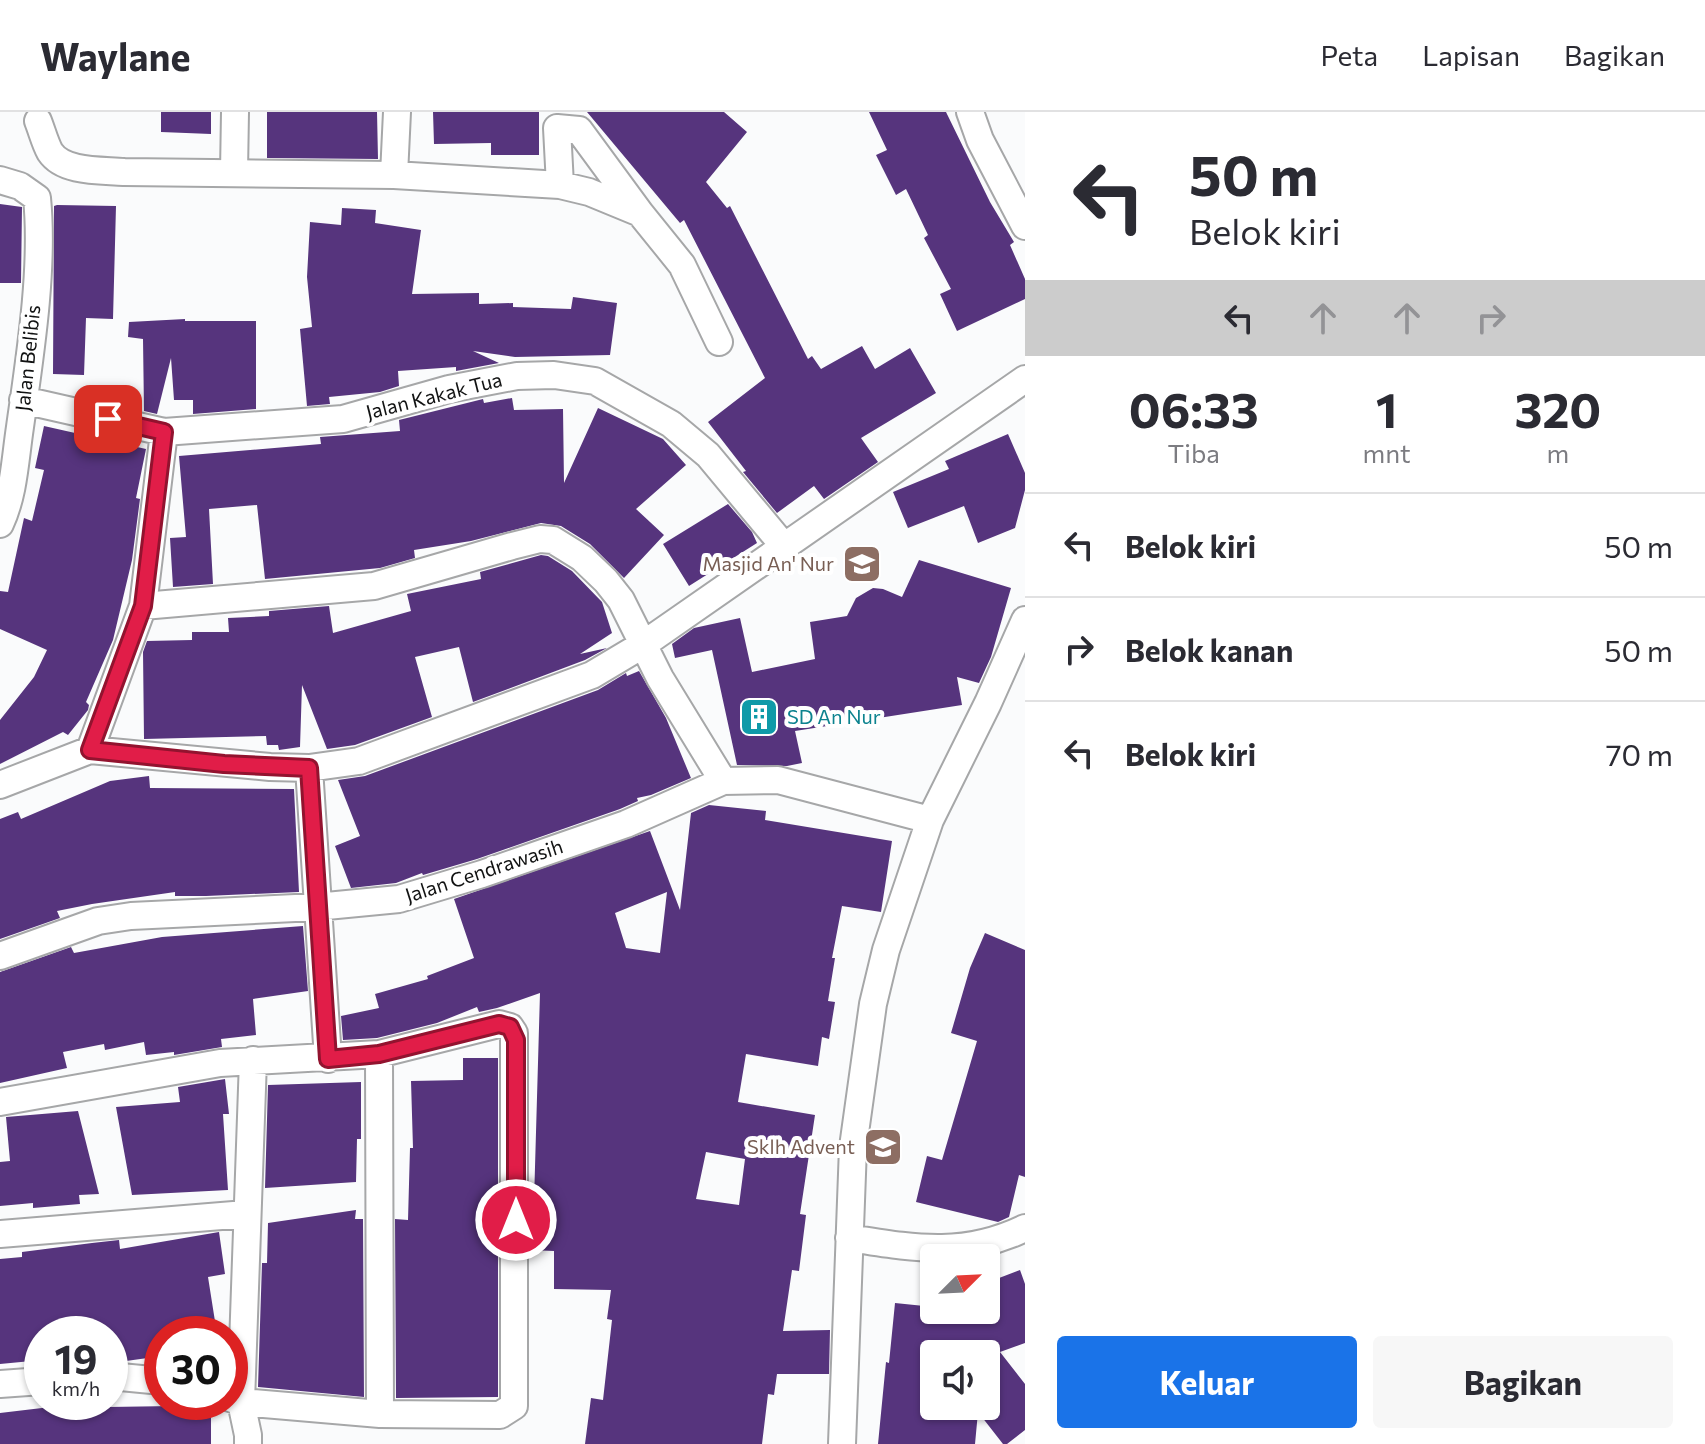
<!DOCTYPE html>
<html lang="id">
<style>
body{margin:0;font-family:Commissioner,sans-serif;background:#f7f7f7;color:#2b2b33;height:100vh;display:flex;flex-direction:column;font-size:30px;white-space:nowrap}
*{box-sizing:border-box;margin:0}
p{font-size:26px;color:#7c7c81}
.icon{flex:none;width:44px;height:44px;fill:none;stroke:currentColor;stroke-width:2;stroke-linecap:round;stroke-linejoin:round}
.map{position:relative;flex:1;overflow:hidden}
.sheet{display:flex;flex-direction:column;background:#fff;width:680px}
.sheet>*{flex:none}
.guide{background:#fff;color:#2b2b33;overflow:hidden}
.needle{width:52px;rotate:66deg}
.buttons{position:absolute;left:920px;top:1132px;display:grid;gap:16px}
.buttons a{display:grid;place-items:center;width:80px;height:80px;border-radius:8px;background:#fff;box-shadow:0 2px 6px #0004;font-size:40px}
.speed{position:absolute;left:24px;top:1204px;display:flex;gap:16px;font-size:40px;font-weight:700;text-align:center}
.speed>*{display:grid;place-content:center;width:104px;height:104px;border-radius:50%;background:#fff;box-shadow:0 2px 6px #0004;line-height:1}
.speed small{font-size:20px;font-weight:400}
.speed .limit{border:12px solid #d22;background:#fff;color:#111}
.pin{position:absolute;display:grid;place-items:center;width:68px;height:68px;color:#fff;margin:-34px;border-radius:16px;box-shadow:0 4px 12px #0006}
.me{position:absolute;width:88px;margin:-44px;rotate:0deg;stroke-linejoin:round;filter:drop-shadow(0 0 6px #0008)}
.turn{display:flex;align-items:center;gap:28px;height:168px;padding:0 32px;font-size:36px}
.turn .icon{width:104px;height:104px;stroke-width:2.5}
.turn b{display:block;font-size:56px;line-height:68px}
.lanes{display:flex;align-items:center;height:76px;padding:0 32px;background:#0003;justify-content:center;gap:40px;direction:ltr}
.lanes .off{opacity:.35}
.eta{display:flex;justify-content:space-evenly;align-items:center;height:136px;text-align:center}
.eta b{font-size:48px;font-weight:700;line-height:56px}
.primary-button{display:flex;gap:16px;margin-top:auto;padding:16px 32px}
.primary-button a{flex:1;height:92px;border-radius:8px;background:#1a73e8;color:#fff;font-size:32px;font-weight:700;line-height:92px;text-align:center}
.primary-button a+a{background:#f7f7f7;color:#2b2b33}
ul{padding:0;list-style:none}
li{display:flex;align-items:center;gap:24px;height:104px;padding:0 32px;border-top:2px solid #e1e1e2}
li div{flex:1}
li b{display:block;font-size:30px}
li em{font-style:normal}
header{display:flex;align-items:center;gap:48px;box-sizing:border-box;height:112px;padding:0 40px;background:#fff;border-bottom:2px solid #e1e1e2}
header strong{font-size:38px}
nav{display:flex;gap:44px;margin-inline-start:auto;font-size:28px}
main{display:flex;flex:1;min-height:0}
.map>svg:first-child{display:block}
.building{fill:#56347d;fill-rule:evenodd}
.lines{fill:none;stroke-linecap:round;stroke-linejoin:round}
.minor-casing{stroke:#a6a7a8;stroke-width:30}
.minor{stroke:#fff;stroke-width:26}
.route-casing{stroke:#92132f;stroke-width:20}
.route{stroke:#e11d48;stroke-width:14}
.labels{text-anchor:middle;stroke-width:8;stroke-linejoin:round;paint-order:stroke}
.street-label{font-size:20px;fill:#111212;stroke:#fff}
.education-label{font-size:20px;fill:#785e54;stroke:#fff;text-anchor:end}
.culture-label{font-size:20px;fill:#0d838f;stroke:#fff;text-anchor:start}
</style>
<header>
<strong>Waylane</strong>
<nav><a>Peta</a><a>Lapisan</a><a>Bagikan</a></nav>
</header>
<main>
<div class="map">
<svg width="1025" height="1332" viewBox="0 0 1025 1332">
<rect width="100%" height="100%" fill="#fafbfc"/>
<path class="building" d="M161,0H211V22L161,20Z
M267,0H377L378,47L267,46Z
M433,0H539V43H491V31L434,32Z
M587,0H724L747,20L706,70L727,96L730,94L808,247L812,244L821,257L862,234L875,257L910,236L936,281L861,326L878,350L824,387L814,374L777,401L743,360L746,359L708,310L765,266L684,108L680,111Z
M869,0H946L990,90L1014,130L1010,133L1025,167V187L957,219L940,182L951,177L924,126L928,123L906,77L896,83L876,43L887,38Z
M0,92L22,95L21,171H0Z
M57,93L116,94L113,207L86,206L84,263L53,262L54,94Z
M342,96L376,98L375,111L421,118L412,182L479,181V192L513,191V195L571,197L573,185L617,191L610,243L515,245L473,239L499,251L456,259V255L398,259L399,274L380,280L329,285L330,292L307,294L300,217L312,215L307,165L310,110L341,113Z
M185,207V209H256V297L193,302V288H174L171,246L157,302L144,299L143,227L128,225L129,210Z
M512,286L514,298L563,297L564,371L598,296L663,327L686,353L636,397L664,423L624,466L590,432L561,414L541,411L471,429L414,438L415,446L380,456L265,467L257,393L209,397L213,472L173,475L170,426L186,425L179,344L321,332L320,325L400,319L399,308L483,287L484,291Z
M44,314L146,337L136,386L140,387L132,448L113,528L86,590L89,593L88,598L68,623L63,620L0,652V608L34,565L47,538L0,517V479L8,480L24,406L32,409L44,358L35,356Z
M1008,322L1025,361V378L1015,416L978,431L964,394L908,416L893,380L949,357L945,349Z
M728,392L752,420L757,431L689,474L663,432Z
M541,443L548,444L572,459L602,490L612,521L580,542L607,536L585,548L473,590L459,535L415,545L432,605L355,633L327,637L302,573L300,635L279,638L278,633H267L266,624L144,627L143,540L147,529L192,528V520H229L228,506L269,504V499L329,494L333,521L411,499L407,482L481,467L480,460Z
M919,448L1011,476L991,545L979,571L957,565L962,593L795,619L802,651L787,654L737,653L712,538L675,546L672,532L694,516L740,506L752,560L815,547L810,510L847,504L856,486L873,476L883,477L902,485Z
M639,559L666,606L691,666L651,683L637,686L638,689L620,697L477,747L423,763L422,761L396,771L351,776L335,734L360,724L338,668L365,664L598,578L626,561L627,564Z
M149,664L150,676L294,677L299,780L206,784H175V780L92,792L57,799L60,806L0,827V707L18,700L21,707L110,669Z
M709,693L766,699L765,708L892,729L881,800L842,794L832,846H835L828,889L835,890L829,927L822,925L818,954L746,942L738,990L815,1003L800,1102L806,1103L799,1159L792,1158L783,1219L830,1218L829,1262H777L774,1283L768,1282L762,1332H585L591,1286L603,1288L612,1208L607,1207L611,1178L554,1177V1139L530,1138V1090H534L540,881L497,896L479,900L477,895L437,911L377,926L343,928L341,904L379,896L375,882L428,867L427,864L474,846L454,787L650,719L680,798L691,701ZM667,780L660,841L626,836L615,801ZM706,1040L745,1047L739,1093L696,1087Z
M303,814L308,879L253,887L256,923L221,927L222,935L174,943V940L146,943L144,930L105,938L104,932L63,940L67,956L0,971V860L71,835L74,841L162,825Z
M985,821L1025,838V1065L1019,1063L1009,1105L998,1110L916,1090L927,1044L942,1048L977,929L951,921L970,856Z
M463,946H498V1285L396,1286L395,1107L408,1108L410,1036H413L411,969L463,968Z
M225,967L229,1002H223L228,1078L132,1083L116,995L180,990L178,975Z
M361,970V1027H357L356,1070L265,1076L268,973Z
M78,999L99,1082L79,1083L80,1092L33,1096V1091L0,1094V1050L10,1049L6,1005Z
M356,1098L355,1107H363L364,1285L258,1275L262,1151H267L268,1111Z
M219,1120L225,1162L208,1165L217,1222H162V1244L126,1249L110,1248V1222H42V1248L0,1252V1147L22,1145V1140L92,1131L119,1128L120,1137Z
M1020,1158L1025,1172V1231L1000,1240L1025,1272V1318L1007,1332H1003L978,1300L975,1332H878L886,1250L889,1251L895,1191L934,1195V1198H986V1171ZM986,1235V1294H934V1242H968Z
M175,1291L211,1292V1332H0V1301L42,1296L174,1294Z"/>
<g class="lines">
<defs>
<path id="minor" d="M970,0L980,28L1025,114
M38,9C42,19 45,31 50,40C64,61 102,58 124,60L394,63L560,73L589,80L640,101L682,153L719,230
M234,60L235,0
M394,63L397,0
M0,68L20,74L37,86C44,156 30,244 20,315C15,348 14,382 0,412
M560,73L557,16L579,18L640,101
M23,288L164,320L343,307L449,277L517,264L554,263L595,269L671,312L708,343L783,433
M143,494L374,474L512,434L540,427L553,428L582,446L606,469L621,488L660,566L723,669L778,668L930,708
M90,638L143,494L164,320
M309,656L328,947
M0,673L90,638L270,655L309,656L359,649L592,563L644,532L1025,267
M0,844L98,809L131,804L316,795L399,787L482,762L626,712L723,669
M379,942L380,1302
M0,990L220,951L379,942L499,912L510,915L514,921V1294L500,1303L380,1302L241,1290L230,1286
M0,1122L246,1102
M849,1126C913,1136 963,1146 1025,1116
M110,1264L162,1269
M0,1272L42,1269
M248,1332V1323L241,1290L253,948
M842,1332L853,1035L873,892L886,838L930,708L988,591L1025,508"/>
</defs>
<use href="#minor" class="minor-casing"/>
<use href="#minor" class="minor"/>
</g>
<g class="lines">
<defs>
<path id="route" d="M108,307L164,320L143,494L90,638L224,652L309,656L328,947L379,942L499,912L510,915L516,928V1108"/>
</defs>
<use href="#route" class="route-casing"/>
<use href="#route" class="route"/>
</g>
<defs>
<symbol id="school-square" viewBox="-11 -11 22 22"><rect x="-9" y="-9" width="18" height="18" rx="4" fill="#8d6e63" stroke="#fff"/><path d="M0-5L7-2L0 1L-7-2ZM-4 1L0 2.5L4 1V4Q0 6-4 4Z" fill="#fff"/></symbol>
<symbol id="building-square" viewBox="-11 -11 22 22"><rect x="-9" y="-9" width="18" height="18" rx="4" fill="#0f9aa8" stroke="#fff"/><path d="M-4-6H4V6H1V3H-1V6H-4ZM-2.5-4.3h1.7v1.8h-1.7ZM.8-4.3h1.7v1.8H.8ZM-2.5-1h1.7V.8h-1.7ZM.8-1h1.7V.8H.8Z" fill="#fff"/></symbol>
</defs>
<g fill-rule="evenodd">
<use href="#school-square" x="840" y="430" width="44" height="44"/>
<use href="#building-square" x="737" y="583" width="44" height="44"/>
<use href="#school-square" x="861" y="1013" width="44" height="44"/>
</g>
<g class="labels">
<g class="street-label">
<text transform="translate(28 246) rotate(-84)" y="7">Jalan Belibis</text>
<text transform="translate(434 284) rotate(-14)" y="7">Jalan Kakak Tua</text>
<text transform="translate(484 759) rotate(-18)" y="7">Jalan Cendrawasih</text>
</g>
<g class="education-label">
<text x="834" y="459">Masjid An' Nur</text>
<text x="855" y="1042">Sklh Advent</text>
</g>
<g class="culture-label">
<text x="787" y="612">SD An Nur</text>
</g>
</g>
</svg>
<div class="buttons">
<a><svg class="needle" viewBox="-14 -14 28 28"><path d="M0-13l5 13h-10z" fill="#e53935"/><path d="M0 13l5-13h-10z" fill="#7c7c81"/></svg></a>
<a><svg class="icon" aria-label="sound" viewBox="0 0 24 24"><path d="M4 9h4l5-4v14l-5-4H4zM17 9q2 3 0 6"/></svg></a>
</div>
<div class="speed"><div>19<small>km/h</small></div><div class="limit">30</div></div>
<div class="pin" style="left:108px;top:307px;background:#d93025"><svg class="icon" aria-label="arrive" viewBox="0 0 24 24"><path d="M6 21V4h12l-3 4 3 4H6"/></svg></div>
<svg class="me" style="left:516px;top:1108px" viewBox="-20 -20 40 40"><circle r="17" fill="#e11d48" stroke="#fff" stroke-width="3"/><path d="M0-11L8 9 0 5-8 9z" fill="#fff"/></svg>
</div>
<section class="sheet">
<div class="guide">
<div class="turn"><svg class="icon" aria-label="left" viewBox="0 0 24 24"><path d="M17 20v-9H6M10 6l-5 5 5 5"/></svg><div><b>50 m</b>Belok kiri</div></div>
<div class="lanes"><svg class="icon" aria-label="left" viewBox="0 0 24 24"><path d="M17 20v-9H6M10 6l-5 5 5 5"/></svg><svg class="icon off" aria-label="ahead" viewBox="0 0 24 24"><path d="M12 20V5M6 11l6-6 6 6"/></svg><svg class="icon off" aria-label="ahead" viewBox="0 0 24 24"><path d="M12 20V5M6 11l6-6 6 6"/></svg><svg class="icon off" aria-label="right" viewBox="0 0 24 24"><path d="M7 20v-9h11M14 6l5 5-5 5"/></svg></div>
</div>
<div class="eta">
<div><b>06:33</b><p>Tiba</p></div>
<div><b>1</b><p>mnt</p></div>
<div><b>320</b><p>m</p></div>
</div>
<ul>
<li><svg class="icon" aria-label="left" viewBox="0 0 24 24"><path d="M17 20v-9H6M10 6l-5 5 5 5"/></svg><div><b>Belok kiri</b></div><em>50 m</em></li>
<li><svg class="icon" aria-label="right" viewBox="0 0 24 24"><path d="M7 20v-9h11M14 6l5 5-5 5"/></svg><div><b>Belok kanan</b></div><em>50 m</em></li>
<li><svg class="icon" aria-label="left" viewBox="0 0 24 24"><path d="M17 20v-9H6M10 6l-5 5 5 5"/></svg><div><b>Belok kiri</b></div><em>70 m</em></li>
</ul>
<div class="primary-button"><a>Keluar</a><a>Bagikan</a></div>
</section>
</main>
